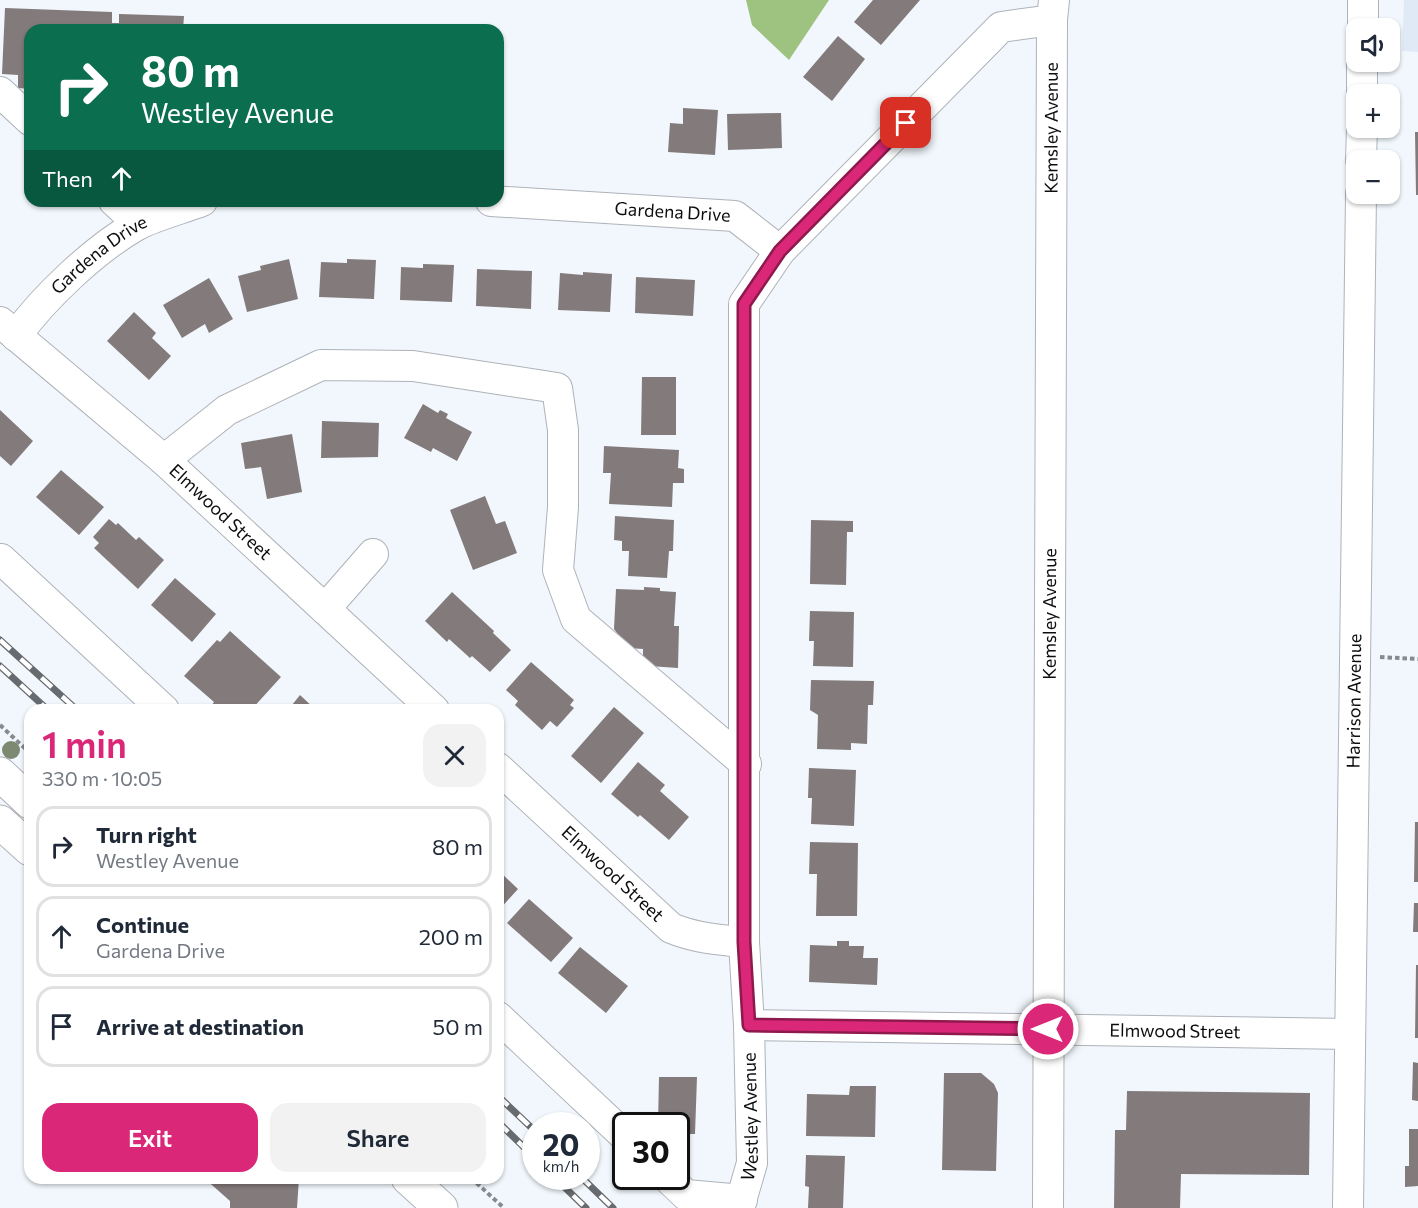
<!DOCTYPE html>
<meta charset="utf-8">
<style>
body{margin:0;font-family:Commissioner,sans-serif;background:#f2f2f3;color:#1f2937;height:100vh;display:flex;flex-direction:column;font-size:22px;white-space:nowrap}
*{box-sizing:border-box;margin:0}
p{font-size:20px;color:#747a83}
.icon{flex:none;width:33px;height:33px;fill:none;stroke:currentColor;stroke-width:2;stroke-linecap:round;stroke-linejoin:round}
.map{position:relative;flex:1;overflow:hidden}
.drawer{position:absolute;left:24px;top:704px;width:480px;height:480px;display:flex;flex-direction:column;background:#fff;border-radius:18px;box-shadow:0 2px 4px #0004}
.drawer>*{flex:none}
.hud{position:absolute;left:24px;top:24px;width:480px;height:183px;border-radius:18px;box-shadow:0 2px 4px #0004;background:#0b6e4f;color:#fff;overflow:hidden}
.fabs{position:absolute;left:1346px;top:18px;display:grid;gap:12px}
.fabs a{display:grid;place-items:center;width:54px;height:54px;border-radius:12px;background:#fff;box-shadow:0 2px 4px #0004;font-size:30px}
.speed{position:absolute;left:522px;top:1112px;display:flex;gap:12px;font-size:30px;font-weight:700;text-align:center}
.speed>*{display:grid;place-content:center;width:78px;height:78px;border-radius:50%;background:#fff;box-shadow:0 2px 4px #0004;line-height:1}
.speed small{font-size:15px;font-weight:400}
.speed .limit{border:3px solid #111;border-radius:9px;background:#fff;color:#111}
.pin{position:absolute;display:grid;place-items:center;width:51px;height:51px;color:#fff;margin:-26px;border-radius:12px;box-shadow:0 3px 9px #0006}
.me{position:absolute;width:66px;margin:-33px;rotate:270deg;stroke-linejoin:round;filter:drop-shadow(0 0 4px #0008)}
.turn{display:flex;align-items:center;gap:21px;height:126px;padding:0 18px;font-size:27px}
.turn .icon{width:78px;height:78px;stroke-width:2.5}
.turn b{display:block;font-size:42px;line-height:51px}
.then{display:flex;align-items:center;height:57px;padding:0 18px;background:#0003;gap:12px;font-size:22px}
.round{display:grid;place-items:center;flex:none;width:63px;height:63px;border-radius:18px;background:#f2f2f3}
.summary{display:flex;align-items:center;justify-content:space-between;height:102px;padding:0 18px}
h1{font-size:36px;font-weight:600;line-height:45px;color:#db2777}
.action{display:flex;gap:12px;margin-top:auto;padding:12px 18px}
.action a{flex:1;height:69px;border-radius:18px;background:#db2777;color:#fff;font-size:24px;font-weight:600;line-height:69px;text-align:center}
.action a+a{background:#f2f2f3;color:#1f2937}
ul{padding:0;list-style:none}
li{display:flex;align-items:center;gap:18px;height:81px;margin:0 12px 9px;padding:0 6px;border:3px solid #e0e1e3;border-radius:18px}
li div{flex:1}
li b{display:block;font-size:22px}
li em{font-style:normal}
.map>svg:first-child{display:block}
.built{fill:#e0eaf6}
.forest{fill:#9ec280}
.building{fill:#837b7b}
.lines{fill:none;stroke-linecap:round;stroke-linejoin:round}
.minor-casing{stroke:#aeb3b9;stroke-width:32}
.major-casing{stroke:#aeb3b9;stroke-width:35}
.path{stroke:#868a8e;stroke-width:4;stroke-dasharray:4.5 3;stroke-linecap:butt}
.minor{stroke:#fff;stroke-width:30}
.major{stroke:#fff;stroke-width:33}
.rail-casing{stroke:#676a6e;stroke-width:7}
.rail{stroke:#fff;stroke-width:4.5;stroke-dasharray:14;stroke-linecap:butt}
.tree{fill:#7b8a71}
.route-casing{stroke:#8e194d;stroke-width:15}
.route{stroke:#db2777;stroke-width:10}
.labels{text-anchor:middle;stroke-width:4.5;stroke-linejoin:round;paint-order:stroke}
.street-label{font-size:18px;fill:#0c0d0f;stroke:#fff}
</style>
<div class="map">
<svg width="1418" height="1208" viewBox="0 0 1418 1208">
<rect width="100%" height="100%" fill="#f1f7fc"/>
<path class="built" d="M1404,0H1418V52L1402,51Z"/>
<path class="forest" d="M746,0H829L789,60L752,25Z"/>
<path class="building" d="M873,0H920L881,45L854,22Z
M5,8L112,12V23H119V14L184,16L183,30H30V89L18,88V75L2,74Z
M838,36L865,59L832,101L803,77Z
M683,108L718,110L715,155L668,152L670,123L683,124Z
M781,113L782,148L728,150L727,114Z
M1415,132H1418V195H1416Z
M289,259L298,299L247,312L238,276L261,270L260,266Z
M347,259L376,260L374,299L319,297L321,262L347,263Z
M423,264L454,265L452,302L400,300L401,267L423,268Z
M477,269L532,271L531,309L476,306Z
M583,272L612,274L610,312L558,310L560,273L583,275Z
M636,277L695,280L693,316L635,313Z
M209,278L233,319L209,333L205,324L182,338L163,305Z
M134,312L156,333L152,338L171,356L149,380L107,341Z
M642,377H676V435H641Z
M423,404L438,413L440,410L448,414L446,418L472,432L457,461L433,448L431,452L404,438Z
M0,410L33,441L11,466L0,456Z
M322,421L379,423L378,457L321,458Z
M292,434L302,492L267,499L261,467L245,469L241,443Z
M604,446L679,450L678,468L684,469V483H673L672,507L609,504L611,473H603Z
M61,470L104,507L79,535L36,497Z
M485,496L496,524L505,521L517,553L473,570L450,510Z
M615,516L674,520L673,551H669L667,578L628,576L629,551H622V541L614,540Z
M109,519L116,525L118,523L136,540L139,537L164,560L138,589L94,548L99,543L93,537Z
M811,520L853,521V532H847L846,585L810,584Z
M175,578L216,614L192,642L151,605Z
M644,587L660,588V591L676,592L674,626H679L678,668L649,666L643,658V649L628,648L614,629L616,589L644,590Z
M452,592L494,631L493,633L511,650L490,672L472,656L470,658L449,639L447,642L425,621Z
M810,611L854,612L853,667L813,666L814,641H809Z
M230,631L281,677L251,710H216L212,705L214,702L184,676L217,640L220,642Z
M531,662L574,700L570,705L574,708L557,727L550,721L542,730L515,705L518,701L506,690Z
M811,680L874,681L873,705H868L867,744L851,743V750L817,749L818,715L810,710Z
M300,695L316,710H288Z
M614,707L644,733L601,783L571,756Z
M638,762L665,785L660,791L689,817L669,840L640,815L638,817L611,794Z
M809,768L856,770L854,826L811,824L812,798H808Z
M1415,822H1418V882H1414Z
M810,842L858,843L857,916H816L817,874H809Z
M498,870L518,889L498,911Z
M529,899L573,938L551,962L507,923Z
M1414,903H1418V932H1413Z
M837,941H849V946H864L863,958H878L877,985L809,982L810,945L837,946Z
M580,947L628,986L606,1013L558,973Z
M1416,965H1418V1038H1415Z
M1413,1062L1418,1063V1101L1412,1100Z
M944,1073H981L994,1084L998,1093L996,1171L942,1170Z
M659,1077H697L695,1134H676V1125H658Z
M850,1086H876L875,1137L806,1136L807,1094L849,1095Z
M1127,1091L1310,1093L1309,1175L1181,1174L1180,1208H1114L1115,1130H1126Z
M1409,1129H1418V1186L1405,1187V1166H1409Z
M806,1155L845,1156L843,1208H808L809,1187L805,1186Z
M204,1178H299L297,1208H230V1201Z"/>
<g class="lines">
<defs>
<g id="minor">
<path d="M1363,28V0"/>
<path d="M0,92L30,120"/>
<path d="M1362,94V62"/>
<path d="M1361,160L1362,128"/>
<path d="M114,201L139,224"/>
<path id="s1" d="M491,201L735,216L780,251L1001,27L1052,20L1054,0"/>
<path id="s2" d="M0,322L164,460L434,710"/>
<path id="s3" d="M16,336C44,297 95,249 137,225C157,215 181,209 202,201"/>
<path d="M164,460L227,410L321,365L413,366L557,388L563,430V507L558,570L576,619L746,764"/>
<path d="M1,559L164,710"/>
<path d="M325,609L373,554"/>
<path id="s4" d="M498,768L671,928C695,938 719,940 744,942"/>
<path d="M498,1017L626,1137"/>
<path id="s5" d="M749,1025L1349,1034"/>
<path d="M666,1176L686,1195L742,1200"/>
<path id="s6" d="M739,1208L752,1163L749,1025L744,942V304L780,251"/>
<path id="s7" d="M1048,1208L1052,20"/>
<path id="s8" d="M1348,1208L1361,194"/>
</g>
<path id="major" d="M0,774L30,802
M0,822L30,849
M408,1178L441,1208"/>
</defs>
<use href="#minor" class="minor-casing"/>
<use href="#major" class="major-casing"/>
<path class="path" d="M1380,657L1418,659
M0,725L30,753
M471,1178L504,1208"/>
<use href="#minor" class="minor"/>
<use href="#major" class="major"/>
<defs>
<path id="rail" d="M0,640L77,710
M0,666L48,710
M498,1096L536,1132
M498,1122L536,1159
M553,1176L586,1208
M580,1176L613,1208"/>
</defs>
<use href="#rail" class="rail-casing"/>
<use href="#rail" class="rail"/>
</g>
<circle class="tree" cx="11" cy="750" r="9"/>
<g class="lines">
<defs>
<path id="route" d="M906,123L780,251L744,304V942L749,1025L1048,1029"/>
</defs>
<use href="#route" class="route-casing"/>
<use href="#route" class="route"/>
</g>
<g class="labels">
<g class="street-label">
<text dy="6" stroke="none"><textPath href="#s7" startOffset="1080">Kemsley Avenue</textPath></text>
<text dy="6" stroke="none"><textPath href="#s1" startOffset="182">Gardena Drive</textPath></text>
<text dy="6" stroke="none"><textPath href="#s3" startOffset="117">Gardena Drive</textPath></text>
<text dy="6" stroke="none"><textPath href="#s2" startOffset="291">Elmwood Street</textPath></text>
<text dy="6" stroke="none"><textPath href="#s7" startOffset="594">Kemsley Avenue</textPath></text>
<text dy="6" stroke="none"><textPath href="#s8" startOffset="507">Harrison Avenue</textPath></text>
<text dy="6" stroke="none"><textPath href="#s4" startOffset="156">Elmwood Street</textPath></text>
<text dy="6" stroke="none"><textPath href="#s5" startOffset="426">Elmwood Street</textPath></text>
<text dy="6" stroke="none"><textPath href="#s6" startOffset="93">Westley Avenue</textPath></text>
</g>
</g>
</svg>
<div class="fabs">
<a><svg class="icon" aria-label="sound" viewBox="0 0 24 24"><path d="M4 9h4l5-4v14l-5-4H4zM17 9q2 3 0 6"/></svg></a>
<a>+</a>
<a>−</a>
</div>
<div class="speed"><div>20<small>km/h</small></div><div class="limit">30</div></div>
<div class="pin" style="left:906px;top:123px;background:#d93025"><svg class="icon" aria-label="arrive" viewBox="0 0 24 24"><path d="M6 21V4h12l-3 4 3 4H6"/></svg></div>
<svg class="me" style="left:1048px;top:1029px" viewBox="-20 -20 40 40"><circle r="17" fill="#db2777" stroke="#fff" stroke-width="3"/><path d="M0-11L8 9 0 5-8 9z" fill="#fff"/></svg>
<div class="hud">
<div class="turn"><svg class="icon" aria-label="right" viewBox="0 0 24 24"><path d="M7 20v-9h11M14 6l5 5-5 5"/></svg><div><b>80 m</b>Westley Avenue</div></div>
<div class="then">Then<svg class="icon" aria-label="ahead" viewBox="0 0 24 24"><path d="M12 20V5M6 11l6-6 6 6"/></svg></div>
</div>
<section class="drawer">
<div class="summary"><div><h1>1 min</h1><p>330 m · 10:05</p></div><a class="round"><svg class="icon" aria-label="close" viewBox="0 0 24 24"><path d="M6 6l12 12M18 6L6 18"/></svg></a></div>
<ul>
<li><svg class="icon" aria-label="right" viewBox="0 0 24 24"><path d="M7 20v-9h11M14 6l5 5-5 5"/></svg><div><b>Turn right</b><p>Westley Avenue</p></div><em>80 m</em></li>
<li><svg class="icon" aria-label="ahead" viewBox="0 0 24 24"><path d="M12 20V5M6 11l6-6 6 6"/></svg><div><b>Continue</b><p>Gardena Drive</p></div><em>200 m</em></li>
<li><svg class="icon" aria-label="arrive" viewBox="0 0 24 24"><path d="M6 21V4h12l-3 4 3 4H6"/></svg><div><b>Arrive at destination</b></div><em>50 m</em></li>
</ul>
<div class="action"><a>Exit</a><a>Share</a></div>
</section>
</div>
